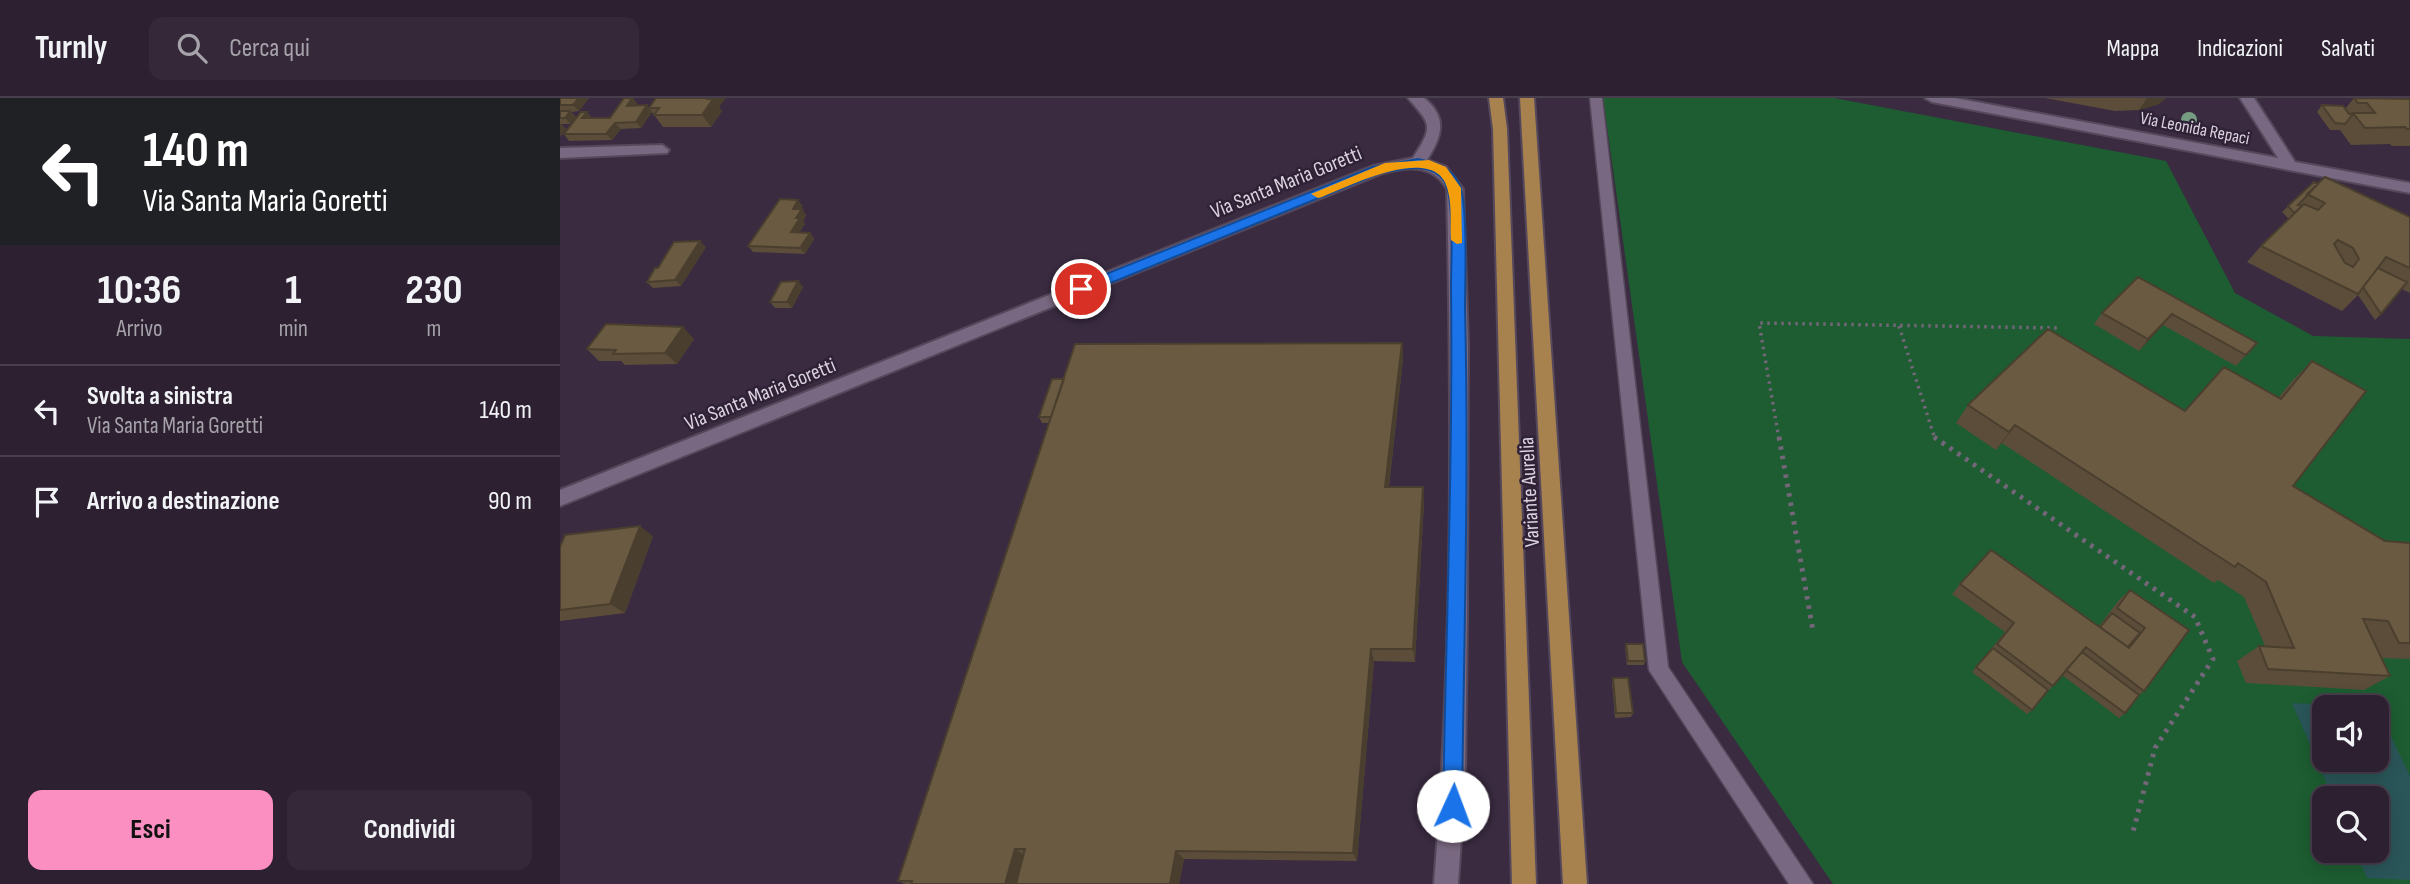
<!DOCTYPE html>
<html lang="it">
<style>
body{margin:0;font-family:"Sofia Sans Condensed",sans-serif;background:#342839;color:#f1f3f6;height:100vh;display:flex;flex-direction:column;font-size:26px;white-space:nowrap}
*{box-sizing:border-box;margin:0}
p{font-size:23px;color:#a6a3ab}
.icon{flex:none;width:38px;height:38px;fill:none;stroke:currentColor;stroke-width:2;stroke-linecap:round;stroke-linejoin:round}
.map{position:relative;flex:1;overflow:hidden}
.drawer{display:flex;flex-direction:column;background:#2c2031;width:560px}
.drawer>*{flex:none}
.guide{background:#202124;color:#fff;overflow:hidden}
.fabs{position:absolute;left:1752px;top:597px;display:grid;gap:14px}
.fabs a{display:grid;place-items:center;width:77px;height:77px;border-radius:14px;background:#2c2031;box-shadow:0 4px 18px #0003,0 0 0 2px #483e4d;font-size:35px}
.pin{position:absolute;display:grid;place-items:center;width:60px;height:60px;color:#fff;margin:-30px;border:4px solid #fff;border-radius:50%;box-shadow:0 2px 7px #0007}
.me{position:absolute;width:77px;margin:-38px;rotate:2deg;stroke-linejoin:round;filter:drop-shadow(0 0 5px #0008)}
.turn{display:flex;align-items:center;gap:24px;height:147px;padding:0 28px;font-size:32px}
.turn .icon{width:91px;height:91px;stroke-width:2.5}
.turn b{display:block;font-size:49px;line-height:60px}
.eta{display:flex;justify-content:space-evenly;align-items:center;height:119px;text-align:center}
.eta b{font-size:42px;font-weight:700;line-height:49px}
.primary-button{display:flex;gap:14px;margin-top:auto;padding:14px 28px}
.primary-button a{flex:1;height:80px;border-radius:14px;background:#fc8fc1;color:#111;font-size:28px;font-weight:700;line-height:80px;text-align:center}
.primary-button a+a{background:#342839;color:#f1f3f6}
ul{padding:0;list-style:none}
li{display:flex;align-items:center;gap:21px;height:91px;padding:0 28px;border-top:2px solid #483e4d}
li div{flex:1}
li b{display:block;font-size:26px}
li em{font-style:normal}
header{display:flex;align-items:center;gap:42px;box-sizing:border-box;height:98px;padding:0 35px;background:#2c2031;border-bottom:2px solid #483e4d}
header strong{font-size:33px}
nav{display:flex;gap:38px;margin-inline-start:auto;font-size:24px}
.search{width:490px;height:63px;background:#342839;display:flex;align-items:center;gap:18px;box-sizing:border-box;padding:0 24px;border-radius:14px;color:#a6a3ab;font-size:26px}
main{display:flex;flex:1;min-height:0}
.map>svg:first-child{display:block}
.green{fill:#1d5d31;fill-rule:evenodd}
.water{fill:#2a5659}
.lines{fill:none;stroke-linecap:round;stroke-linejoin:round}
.service-casing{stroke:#55485b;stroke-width:3}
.minor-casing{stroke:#55485b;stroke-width:4}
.trunk-casing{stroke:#55485b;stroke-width:4}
.path-far1{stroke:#736679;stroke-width:3.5;stroke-dasharray:2.5 4.5;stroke-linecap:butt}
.path{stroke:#736679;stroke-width:5;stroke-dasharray:3.5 6;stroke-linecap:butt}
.service{fill:#796881;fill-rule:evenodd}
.minor{fill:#796881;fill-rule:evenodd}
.trunk{fill:#a8824e;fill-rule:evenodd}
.tree{fill:#769d82}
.wall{fill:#5b4d39}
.shaded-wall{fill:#4a3f2e}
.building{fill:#6a5a42;stroke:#4a3f2e;stroke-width:2;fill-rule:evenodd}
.route{fill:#1a73e8;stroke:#114b97;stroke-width:2}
.slow{fill:#f59e0b}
.labels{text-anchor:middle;stroke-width:5;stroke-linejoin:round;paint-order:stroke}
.far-street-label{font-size:18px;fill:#dbd2df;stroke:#2f2136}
.street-label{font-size:21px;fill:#dbd2df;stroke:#2f2136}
</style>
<header>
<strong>Turnly</strong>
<div class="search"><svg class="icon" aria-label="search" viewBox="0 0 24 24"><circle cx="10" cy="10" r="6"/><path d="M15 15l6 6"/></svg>Cerca qui</div>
<nav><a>Mappa</a><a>Indicazioni</a><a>Salvati</a></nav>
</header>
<main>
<section class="drawer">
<div class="guide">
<div class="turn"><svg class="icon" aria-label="left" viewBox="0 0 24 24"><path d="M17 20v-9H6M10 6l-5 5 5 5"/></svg><div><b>140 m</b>Via Santa Maria Goretti</div></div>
</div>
<div class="eta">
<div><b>10:36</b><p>Arrivo</p></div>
<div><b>1</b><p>min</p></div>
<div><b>230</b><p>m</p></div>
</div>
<ul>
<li><svg class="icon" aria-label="left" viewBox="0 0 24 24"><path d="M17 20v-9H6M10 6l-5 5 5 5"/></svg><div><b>Svolta a sinistra</b><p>Via Santa Maria Goretti</p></div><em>140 m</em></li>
<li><svg class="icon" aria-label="arrive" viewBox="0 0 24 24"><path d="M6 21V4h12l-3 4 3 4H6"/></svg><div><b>Arrivo a destinazione</b></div><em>90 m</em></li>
</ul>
<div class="primary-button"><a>Esci</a><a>Condividi</a></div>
</section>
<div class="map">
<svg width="1850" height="786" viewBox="0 0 1850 786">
<rect width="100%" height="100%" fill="#3a2b41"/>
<path class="green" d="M1043,0H1274L1606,63L1675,195L1753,238L1850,241V786H1273L1122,564ZM1764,609H1816V662H1764ZM1764,700H1816V752H1764Z"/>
<path class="water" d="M1732,605L1814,609H1764V662H1816L1817,609L1850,678V782L1807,780L1795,753L1816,752V700H1773Z"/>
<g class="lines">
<defs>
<path id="service" d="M1030,0H1042L1108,569L1253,786H1229L1089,572Z"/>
<path id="minor" d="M848,0H864C888,19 882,39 867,62L886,69L903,91L908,246L907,517L905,682L898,786H874C893,555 892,322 887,91C873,66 848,68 823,75L0,408V392L813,68L853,60C874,27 871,27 848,0Z
M1365,0H1395L1718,60L1680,0H1694L1735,64L1850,85V95L1372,4Z
M102,47L109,52L107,55L0,60V50Z"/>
<path id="trunk" d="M929,0H943L947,31L976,786H952L933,31Z
M960,0H974L1027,786H1003Z"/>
</defs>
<use href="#service" class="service-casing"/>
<use href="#minor" class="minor-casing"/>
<use href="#trunk" class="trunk-casing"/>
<path class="path-far1" d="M1339,228L1375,341
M1219,341L1199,225L1497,230"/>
<path class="path" d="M1219,339L1253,533
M1374,339L1635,519L1653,561L1595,650L1573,734"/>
<use href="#service" class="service"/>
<use href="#minor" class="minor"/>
<use href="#trunk" class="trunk"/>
</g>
<circle class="tree" cx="1629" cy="22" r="8"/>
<path class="wall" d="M0,0H29L19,13L11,14L16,19L10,26H1L6,31L0,38Z
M73,0L77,6L76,7H87L89,10L159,9L162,13L151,29H103L92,14L81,30L61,31L52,42L9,43L4,36L27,14L32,20H50Z
M1485,0H1606L1599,6L1579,12L1555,13Z
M1794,0L1850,1V48H1832L1830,46L1791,47L1780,32H1770L1757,14L1762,7L1785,11Z
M1754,84L1850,119V195L1842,191L1821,216L1815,222L1798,197L1782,213L1687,164L1701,148L1729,121L1722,114Z
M243,108L241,111L246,117L243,123L245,126L239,134L250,135L254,141L245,156L193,154L188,148Z
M146,149L121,188L93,190L87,184L98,170Z
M1578,179L1697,245L1676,268L1603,227L1579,253L1534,226L1542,215Z
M238,183L243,189L232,210H215L210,204Z
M134,241L117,266L65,267L61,263H39L27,251Z
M842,245L843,261L829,389L864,404L855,564L814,563L797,763L624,761L619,786H345L338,783L489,325H482L479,319L504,281Z
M1752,263L1733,388L1825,443L1850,445V561L1821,560L1830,578L1804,592L1686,585L1677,563L1699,548H1705L1684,499L1658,482L1654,485L1442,345L1436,352L1396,325L1408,307L1625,313L1718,300L1733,282Z
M93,438L65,515L0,523V449Z
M1400,486L1539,528L1560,501L1570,492L1629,532L1584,593L1579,597L1565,615L1559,620L1502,577L1472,612L1467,616L1412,574L1445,534L1392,496Z
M1066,546L1085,563L1084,567H1067L1065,550Z
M1053,580L1073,615L1071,619L1055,620L1052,585Z"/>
<path class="shaded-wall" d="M19,0H29L19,13L13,7Z
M73,0L77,6L72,14L67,8Z
M149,0H166L159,9L162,13L151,29L142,17Z
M1587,0H1606L1599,6L1579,12Z
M87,7L92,14L81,30L76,24Z
M10,13L16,19L10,26L5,20Z
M27,14L32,20H22Z
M0,25L6,31L0,38Z
M55,25L61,31L52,42L46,36Z
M238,102L243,108L237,117L233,111Z
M242,111L246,117L243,123L245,126L235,140L231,134L236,120Z
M250,135L254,141L245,156L240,150Z
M140,143L146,149L121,188L115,182Z
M238,183L243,189L232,210L227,204Z
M1612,216L1603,227L1579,253L1588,241Z
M123,229L134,241L117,266L105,255Z
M842,245L843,261L827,403L825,389Z
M1455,327L1442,345L1436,352L1449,334Z
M863,389L864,404L855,564L853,551Z
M80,428L93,438L65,515L50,506Z
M811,551L814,563L797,763L793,755Z
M455,751L467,759L460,786H445Z
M616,753L624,761L619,786H610Z"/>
<path class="building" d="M0,0H19L13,7H0Z
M64,0H72L67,8L87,7L76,24L55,25L46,36H4L21,14H27L22,20H50Z
M96,0H149L148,1H153L142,17H94L99,10H89Z
M1794,0L1850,1V31H1847L1845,29L1805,30L1793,15H1815L1807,5H1798Z
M1762,7L1783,8L1789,16H1793L1785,26L1775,25Z
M0,13H10L5,20H0Z
M1765,79L1850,119V170L1826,159L1798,196L1701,148L1744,106L1758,112L1765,105L1747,96ZM1778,142L1793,150L1799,161L1793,169L1785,165L1774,146Z
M1754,84L1758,86L1738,107L1742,108L1734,115L1728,108Z
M220,101L238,102L233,111H242L236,120H240L231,134L250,135L240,150L188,148Z
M140,143L115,182L87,184L95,170H98L114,144Z
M1818,170L1847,184L1821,216L1803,189Z
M1578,179L1697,245L1686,257L1612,216L1588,241L1542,215Z
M238,183L227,204H210L221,184Z
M46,226L123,229L105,255L53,256L56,252L27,251Z
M1488,231L1625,313L1664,269L1721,301L1752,263L1806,293L1733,388L1825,443L1850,445V545H1839L1828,523L1803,521L1830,578L1708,571L1699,548L1734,550L1706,484L1678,465L1675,469L1455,327L1449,334L1408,307Z
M842,245L825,389H863L853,551H811L793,755L616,753L610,786H456L465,751H455L445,786H351L352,783H338L515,246Z
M492,281H504L491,319H479Z
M80,428L50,506L0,512V449L5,437Z
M1431,452L1569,550L1585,530L1557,510L1570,492L1629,532L1584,593L1526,549L1493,588L1437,546L1454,525L1400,486Z
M1552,515L1580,535L1568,549L1540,529Z
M1066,546H1083L1085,563H1068Z
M1433,550L1488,592L1472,612L1416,569Z
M1522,554L1579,597L1565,615L1506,572Z
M1053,580H1068L1073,615H1056Z"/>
<path class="route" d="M858,61C877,65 892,69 900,88C908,108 905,184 905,210C909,376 904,542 902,708L899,715L893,718L886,715L883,708C886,535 893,361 891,188C891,166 895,99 884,83C870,62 841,72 820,75L526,195L521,196L514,191L516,188L813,69Z"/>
<path class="slow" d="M869,62L886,69L901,90L902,145L897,146L891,142C890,126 892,108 888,93C878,43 790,88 762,99L758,100L751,96L825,65Z"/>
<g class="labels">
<g class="far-street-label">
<text transform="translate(1635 30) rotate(11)" y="6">Via Leonida Repaci</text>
</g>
<g class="street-label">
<text transform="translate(726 84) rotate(-22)" y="7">Via Santa Maria Goretti</text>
<text transform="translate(200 296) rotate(-22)" y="7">Via Santa Maria Goretti</text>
<text transform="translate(969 394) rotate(-93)" y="7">Variante Aurelia</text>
</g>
</g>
</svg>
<div class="fabs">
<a><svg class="icon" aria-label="sound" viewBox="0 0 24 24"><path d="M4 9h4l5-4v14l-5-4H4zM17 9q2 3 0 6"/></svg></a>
<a><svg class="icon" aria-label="search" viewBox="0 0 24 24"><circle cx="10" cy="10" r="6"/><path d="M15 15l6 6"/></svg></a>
</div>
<div class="pin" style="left:521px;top:191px;background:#d93025"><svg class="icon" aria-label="arrive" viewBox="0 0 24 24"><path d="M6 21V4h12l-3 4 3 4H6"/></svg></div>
<svg class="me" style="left:893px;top:708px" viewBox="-20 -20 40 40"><circle r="19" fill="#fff"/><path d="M0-13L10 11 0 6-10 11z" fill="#1a73e8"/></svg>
</div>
</main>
